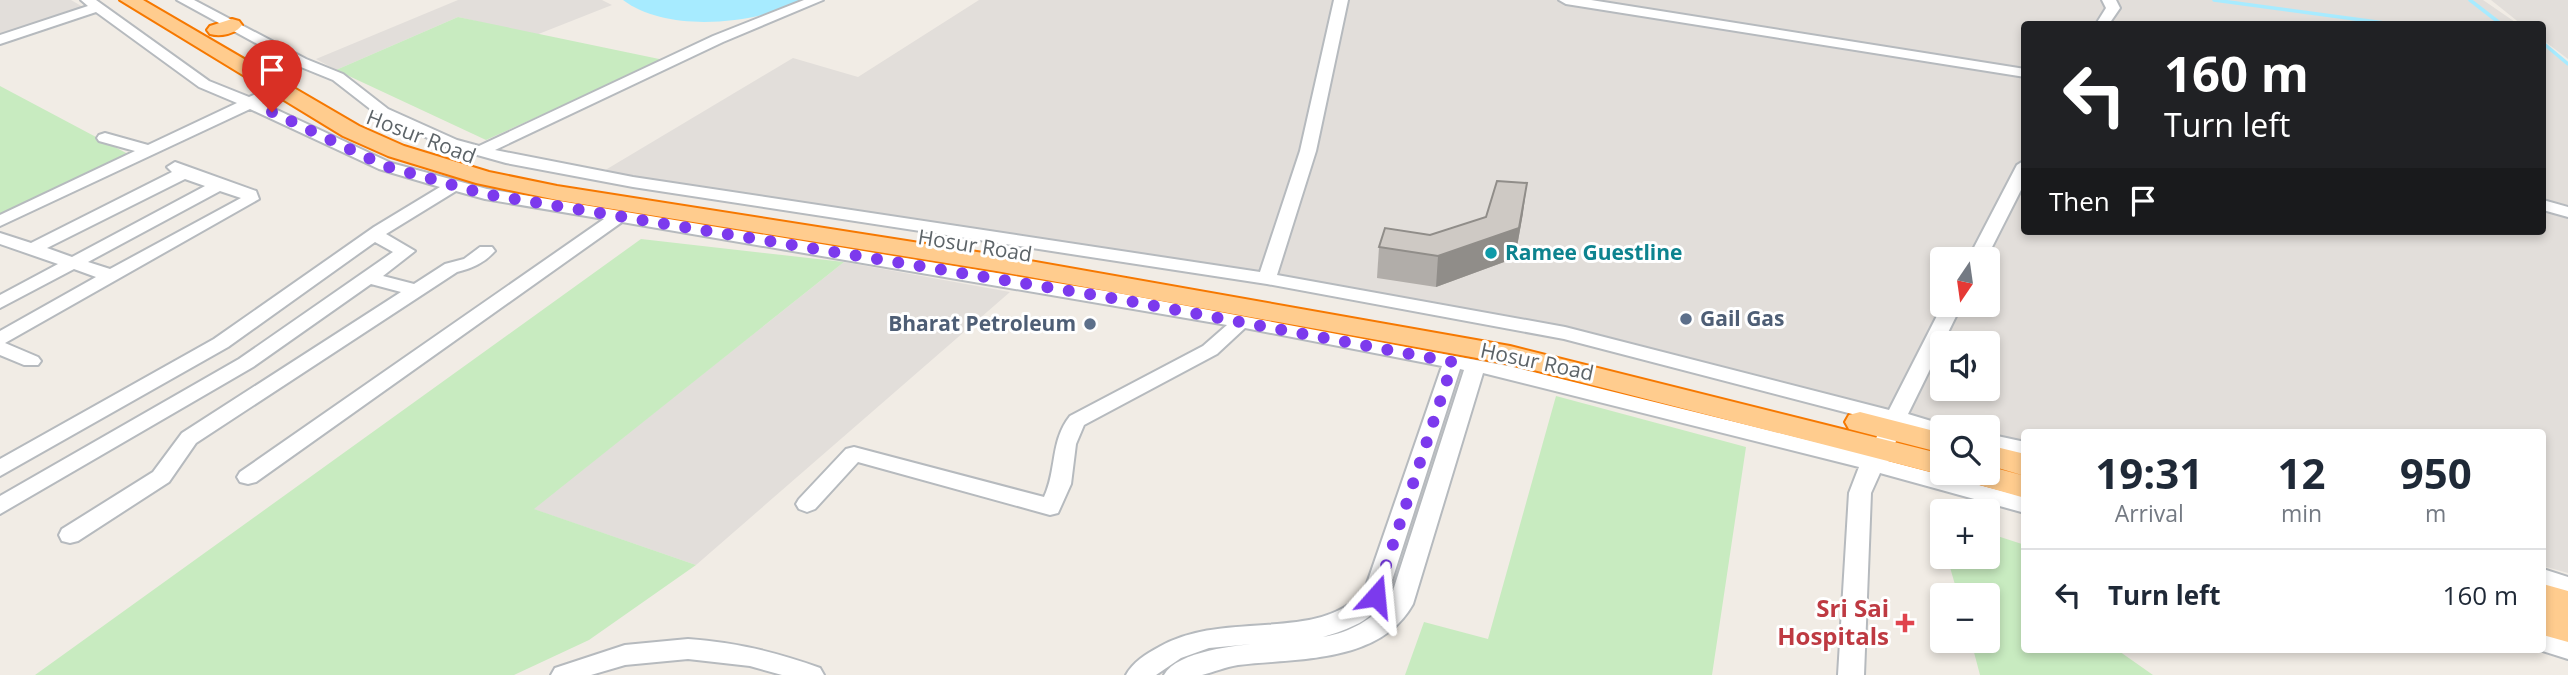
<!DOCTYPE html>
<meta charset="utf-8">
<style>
body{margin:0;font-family:"Open Sans",sans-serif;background:#f2f2f3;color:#1f2937;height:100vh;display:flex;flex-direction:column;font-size:26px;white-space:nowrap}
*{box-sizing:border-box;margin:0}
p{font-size:23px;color:#747a83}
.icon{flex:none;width:38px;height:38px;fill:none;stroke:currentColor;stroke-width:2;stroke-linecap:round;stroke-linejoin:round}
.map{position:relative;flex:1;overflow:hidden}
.details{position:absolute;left:2021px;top:429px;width:525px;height:224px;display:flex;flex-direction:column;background:#fff;border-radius:7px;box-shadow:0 4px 10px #0003}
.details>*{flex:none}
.banner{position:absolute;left:2021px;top:21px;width:525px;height:214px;border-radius:7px;box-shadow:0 4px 10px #0003;background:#202124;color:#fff;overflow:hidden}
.needle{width:46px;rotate:193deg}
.tools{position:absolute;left:1930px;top:247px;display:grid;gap:14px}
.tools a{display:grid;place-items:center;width:70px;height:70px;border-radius:7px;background:#fff;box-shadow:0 4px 10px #0003;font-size:35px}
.pin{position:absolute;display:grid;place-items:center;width:60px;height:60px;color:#fff;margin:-72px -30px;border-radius:50% 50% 50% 0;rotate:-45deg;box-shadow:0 0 7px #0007}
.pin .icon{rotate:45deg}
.me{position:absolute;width:77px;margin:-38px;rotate:18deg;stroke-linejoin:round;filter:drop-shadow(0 0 5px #0008)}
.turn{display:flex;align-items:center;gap:24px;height:147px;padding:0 28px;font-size:32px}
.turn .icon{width:91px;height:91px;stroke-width:2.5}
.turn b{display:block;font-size:49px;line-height:60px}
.then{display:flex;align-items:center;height:66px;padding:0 28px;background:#0003;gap:14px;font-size:26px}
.eta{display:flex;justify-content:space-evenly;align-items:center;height:119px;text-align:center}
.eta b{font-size:42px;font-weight:700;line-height:49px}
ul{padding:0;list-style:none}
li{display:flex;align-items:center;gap:21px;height:91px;padding:0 28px;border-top:2px solid #e0e1e3}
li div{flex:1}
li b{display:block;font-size:26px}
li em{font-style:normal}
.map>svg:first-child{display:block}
.industrial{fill:#e2deda;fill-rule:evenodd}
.green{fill:#c8ebc0}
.water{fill:#a7ebff}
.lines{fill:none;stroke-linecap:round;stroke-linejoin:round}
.stream{stroke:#a7ebff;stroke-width:3.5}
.minor-casing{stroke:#b6babe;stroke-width:4}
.highway-casing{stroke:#f67800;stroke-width:4}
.minor{fill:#fff;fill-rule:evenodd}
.highway{fill:#ffcc8e;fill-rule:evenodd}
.wall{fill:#b1ada9}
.shaded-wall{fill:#908d89}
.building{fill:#cec9c4;stroke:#908d89;stroke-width:2}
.route{stroke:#7c3aed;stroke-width:12;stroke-dasharray:0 21.6}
.culture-dot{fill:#0f9aa8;stroke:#fff;stroke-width:2.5}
.service-dot{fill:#5c6f8a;stroke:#fff;stroke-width:2.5}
.health-dot{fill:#e0444e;stroke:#fff;stroke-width:2.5}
.labels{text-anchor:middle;stroke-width:6;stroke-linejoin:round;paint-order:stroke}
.street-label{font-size:21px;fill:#5d6468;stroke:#fff}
.culture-label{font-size:21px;font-weight:bold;fill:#0d838f;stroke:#fff;text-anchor:start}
.service-label{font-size:21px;font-weight:bold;fill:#4e5e75;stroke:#fff;text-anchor:start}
.near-health-label{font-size:24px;font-weight:bold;fill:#be3a42;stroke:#fff;text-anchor:end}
</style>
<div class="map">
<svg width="2568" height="675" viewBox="0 0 2568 675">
<rect width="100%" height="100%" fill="#f1ece5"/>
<path class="industrial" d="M0,0H71L83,7L0,36Z
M458,0H602L612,5L536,35L458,17L336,70L316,59Z
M979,0H2483L2518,24H2025V231H2543V42L2568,65V573L2543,566V432H2025V443L1988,434V427H1960L1565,331L602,172L793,58L858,77ZM1942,259H1988V304H1942ZM1942,343H1988V388H1942Z
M2491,0H2568V59L2543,40V24H2521Z
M844,262L1010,292L696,565L533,509Z"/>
<path class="green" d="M458,17L664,60L486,140L336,70Z
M0,86L128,154L0,215Z
M641,239L844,262L534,509L696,565L589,640L514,675H35Z
M1556,396L1746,447L1712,675H1405L1424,622L1488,639Z
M1988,533L2025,545V649H2116L2153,675H1980L1971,641L1988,640V595H1958L1947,557L1988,556Z"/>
<path class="water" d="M623,0H804C757,24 668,34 623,0Z"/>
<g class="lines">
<path class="stream" d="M2214,0L2392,24
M2470,0L2501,24
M2543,43L2568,64"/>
<defs>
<path id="minor" d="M81,0H96L209,81L249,97L274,86H284L286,89L284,92L262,103L391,163L487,189L1118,293L1513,367L1869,455L1883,422L1564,339L1267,284L633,187L506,163L445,146L378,115L333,80L296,65L177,0H194L306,59L343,74L388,109L457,140L479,146L713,36L804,0H823L723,42L495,150L633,177L1260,272L1300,151L1334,0H1348L1316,151L1277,275L1565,327L1889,410L1943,304H1962L1908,414L1951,427H1942V437L1902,426L1888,461L2025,497V513L1880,473L1871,493L1864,675H1838L1849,493L1859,467L1483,373L1413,604C1380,664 1296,658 1238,665C1225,667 1214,672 1202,675C1191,675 1176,675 1164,675C1177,651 1238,645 1263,643L1209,648L1181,658L1156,675H1126C1133,662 1146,654 1159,647C1225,609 1315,644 1364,592L1442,366L1245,328L1217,354L1084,425L1076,444L1071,484L1058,513L1050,515L858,462L815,509L807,512L799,509L796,504L799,499L846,449L854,447L1044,497C1057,470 1050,441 1070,416L1203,346L1227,325L622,222L256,482L248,484L240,482L237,477L240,472L604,219L485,199L456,191L386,234L415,251L383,276L414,284L445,264L464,259L480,247H492L495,251C484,263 473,268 457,272L196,443L169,482L78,541L70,543L62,541L59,535L62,529L153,472L182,433L401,292L371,284L253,367L0,514V496L239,359L393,252L375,242L228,347L0,476V459L214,339L374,227L440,187L379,169L250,109L0,226V215L135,151L99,141L97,138L99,135L105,133L148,145L237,103L199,87L96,12L0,44V35L88,6ZM1460,369L1464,370L1390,600C1370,620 1352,632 1323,637C1349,629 1373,621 1387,596Z
M1559,0H1591L2025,69V77L1566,4Z
M2102,0H2116L2120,8L2109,24H2096L2106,8Z
M2025,160V182L1986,259H1968L2017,165Z
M175,162L256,191L259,199L5,343L38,357L41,361L38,365H24L0,355V331L96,277L74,269L0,308V295L58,264L0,244V233L31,243L172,172L167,167ZM185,179L205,186L72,257L47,248ZM220,191L241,198L110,269L88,262Z
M2543,200L2568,207V217L2543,210Z
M1988,434L2025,442V456L1988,448Z
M2543,569L2568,577V595L2543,587Z
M2543,632L2568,639V659L2536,649H2543Z
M688,639C734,642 776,652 820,668L824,675H782L750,666L688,659L625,665L591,675H551L555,668L625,645Z"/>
<path id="highway" d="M120,0H143L359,126L404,146L489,172L557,186L996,255L1510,346L1942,454V472H1949L1942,475L1510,364L996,271L557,200L476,183L388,156L343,136Z
M232,19L239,21L242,25C236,34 220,37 210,34L207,30L210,26Z
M1860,412L1942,433V453L1849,429L1845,422L1849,415Z
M1988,445L2025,454V476L1988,465Z
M1988,466L2025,476V498L1962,480L1958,472H1988Z
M2543,584L2568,591V642L2543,635Z"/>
</defs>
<use href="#minor" class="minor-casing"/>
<use href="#highway" class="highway-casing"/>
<use href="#minor" class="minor"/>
<use href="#highway" class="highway"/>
</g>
<path class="wall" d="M1523,213L1515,258L1436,287L1377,278L1379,247Z"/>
<path class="shaded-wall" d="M1527,183L1523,213L1515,258L1436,287L1438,256L1519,228Z"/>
<path class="building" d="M1497,181L1527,183L1519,228L1438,256L1379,247L1385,228L1430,235L1486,217Z"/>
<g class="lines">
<path class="route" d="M272,112L385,166L485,194L1118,299L1453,362L1376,596"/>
</g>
<circle class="culture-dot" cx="1491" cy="253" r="7"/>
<g class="service-dot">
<circle cx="1686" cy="319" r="7"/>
<circle cx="1090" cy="324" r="7"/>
</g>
<path class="health-dot" d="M1901.5 612.5h7v7h7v7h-7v7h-7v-7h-7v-7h7z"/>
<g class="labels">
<g class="street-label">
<text transform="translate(421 137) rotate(21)" y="7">Hosur Road</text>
<text transform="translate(975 246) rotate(9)" y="7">Hosur Road</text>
<text transform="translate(1537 362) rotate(12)" y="7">Hosur Road</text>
</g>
<g class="culture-label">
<text x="1505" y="260">Ramee Guestline</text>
</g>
<g class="service-label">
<text x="1700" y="326">Gail Gas</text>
<text x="1076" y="331" text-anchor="end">Bharat Petroleum</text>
</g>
<g class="near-health-label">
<text x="1889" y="617">Sri Sai<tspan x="1889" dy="28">Hospitals</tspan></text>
</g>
</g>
</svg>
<div class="tools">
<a><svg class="needle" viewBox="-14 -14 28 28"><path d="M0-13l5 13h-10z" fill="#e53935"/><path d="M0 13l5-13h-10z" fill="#747a83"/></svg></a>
<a><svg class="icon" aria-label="sound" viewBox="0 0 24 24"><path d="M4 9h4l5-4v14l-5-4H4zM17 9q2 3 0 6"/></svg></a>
<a><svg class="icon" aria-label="search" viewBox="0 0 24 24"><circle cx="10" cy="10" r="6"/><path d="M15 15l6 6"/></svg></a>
<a>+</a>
<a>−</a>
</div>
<div class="pin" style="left:272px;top:112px;background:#d93025"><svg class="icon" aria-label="arrive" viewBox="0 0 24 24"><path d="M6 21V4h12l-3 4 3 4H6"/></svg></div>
<svg class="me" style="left:1376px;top:596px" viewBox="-20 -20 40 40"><path d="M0-17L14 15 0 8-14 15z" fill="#7c3aed" stroke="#fff" stroke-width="4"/></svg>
<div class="banner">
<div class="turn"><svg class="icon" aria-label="left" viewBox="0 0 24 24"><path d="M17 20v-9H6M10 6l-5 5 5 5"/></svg><div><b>160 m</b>Turn left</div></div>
<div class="then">Then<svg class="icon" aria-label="arrive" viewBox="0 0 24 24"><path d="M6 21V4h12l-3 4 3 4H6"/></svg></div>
</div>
<section class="details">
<div class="eta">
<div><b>19:31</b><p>Arrival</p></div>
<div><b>12</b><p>min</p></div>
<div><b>950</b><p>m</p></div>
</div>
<ul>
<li><svg class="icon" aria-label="left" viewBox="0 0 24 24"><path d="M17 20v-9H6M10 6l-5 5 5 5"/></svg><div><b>Turn left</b></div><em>160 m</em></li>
</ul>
</section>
</div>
